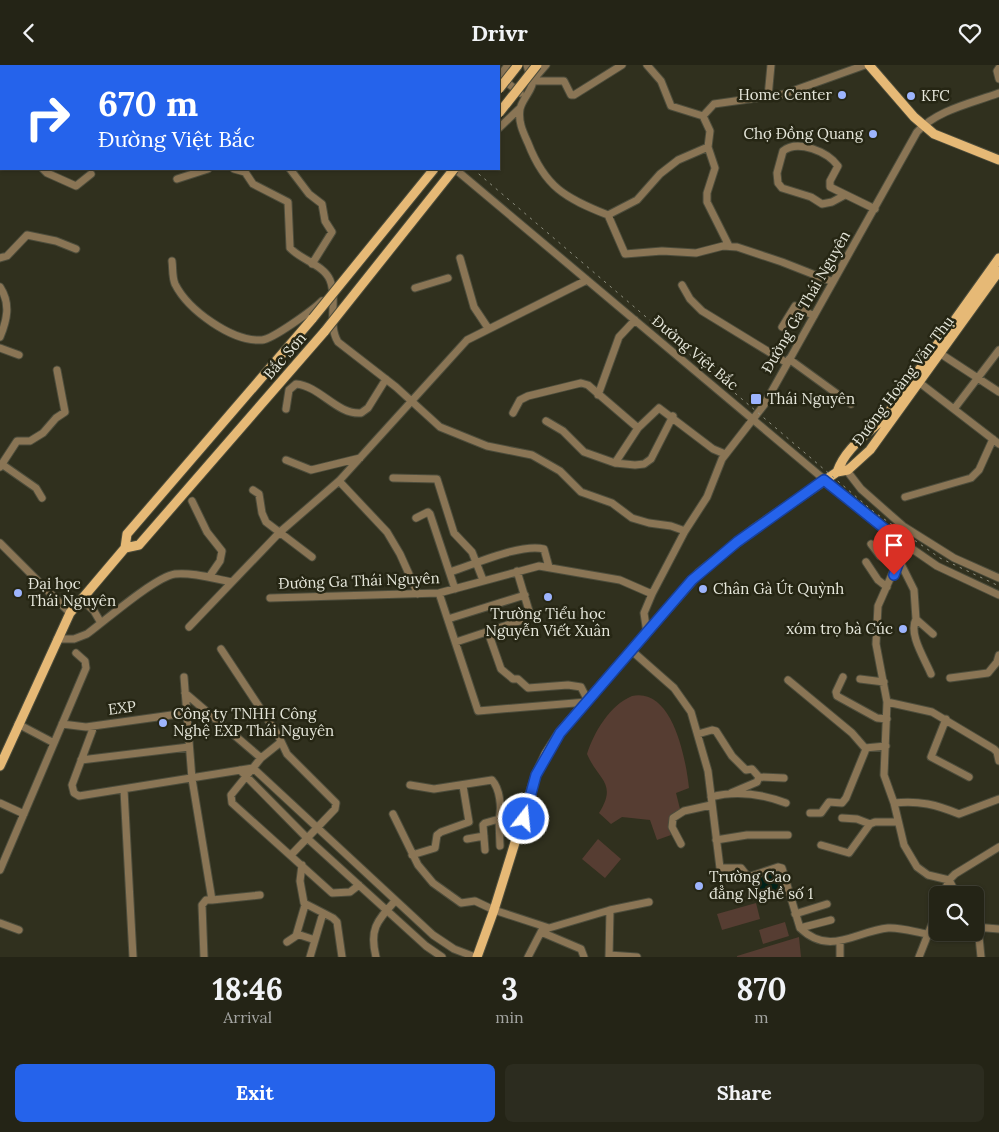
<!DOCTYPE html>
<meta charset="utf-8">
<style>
body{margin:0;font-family:Lora,serif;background:#2c2c1f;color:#f1f3f6;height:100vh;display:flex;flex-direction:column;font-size:19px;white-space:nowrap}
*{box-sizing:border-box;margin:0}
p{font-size:16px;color:#a3a4a1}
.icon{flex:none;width:28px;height:28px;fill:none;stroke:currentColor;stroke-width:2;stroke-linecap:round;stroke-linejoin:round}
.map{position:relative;height:892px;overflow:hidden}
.panel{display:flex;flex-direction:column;background:#242416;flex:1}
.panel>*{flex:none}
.guide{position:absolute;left:0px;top:0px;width:500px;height:105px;box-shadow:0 1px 4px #0004,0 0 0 1px #414135;background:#2563eb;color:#fff;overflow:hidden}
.tools{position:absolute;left:929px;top:821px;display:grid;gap:10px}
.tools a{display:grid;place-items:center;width:55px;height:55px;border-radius:8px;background:#242416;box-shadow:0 1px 4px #0004,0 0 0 1px #414135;font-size:25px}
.pin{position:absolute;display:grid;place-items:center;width:42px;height:42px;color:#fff;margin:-51px -21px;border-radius:50% 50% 50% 0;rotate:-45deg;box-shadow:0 0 5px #0007}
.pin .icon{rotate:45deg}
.me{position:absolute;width:55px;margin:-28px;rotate:16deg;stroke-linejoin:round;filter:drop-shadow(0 0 4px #0008)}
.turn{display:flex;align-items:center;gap:18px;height:105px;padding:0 15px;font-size:22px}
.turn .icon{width:65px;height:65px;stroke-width:2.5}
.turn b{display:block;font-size:35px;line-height:42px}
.eta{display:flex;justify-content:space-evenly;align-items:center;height:85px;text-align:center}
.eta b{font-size:30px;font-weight:800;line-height:35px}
.action{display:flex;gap:10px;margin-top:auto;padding:10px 15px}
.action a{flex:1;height:58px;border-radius:8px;background:#2563eb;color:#fff;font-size:20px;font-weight:800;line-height:58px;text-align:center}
.action a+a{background:#2c2c1f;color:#f1f3f6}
header{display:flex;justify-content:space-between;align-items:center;height:65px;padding:0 15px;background:#242416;font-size:22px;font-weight:800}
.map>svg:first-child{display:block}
.green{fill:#563d32}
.water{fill:#002219}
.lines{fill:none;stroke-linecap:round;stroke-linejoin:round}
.minor-casing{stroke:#4d4d3c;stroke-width:9}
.major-casing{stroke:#4d4d3c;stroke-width:11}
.minor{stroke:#8a7555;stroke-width:7}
.major{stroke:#e6b976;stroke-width:9}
.rail{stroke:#8f9081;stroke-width:1;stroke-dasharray:2.5 5;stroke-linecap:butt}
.major-bridge-casing{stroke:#4d4d3c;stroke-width:11;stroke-linecap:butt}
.major-bridge{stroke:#e6b976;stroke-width:9}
.route-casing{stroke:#184099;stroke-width:12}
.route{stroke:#2563eb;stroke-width:9}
.poi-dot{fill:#9db4fd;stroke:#262614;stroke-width:2}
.labels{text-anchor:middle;stroke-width:5;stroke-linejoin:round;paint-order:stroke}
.poi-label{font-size:15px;fill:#e6e7db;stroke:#262614;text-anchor:start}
.street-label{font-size:15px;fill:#e6e7db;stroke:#262614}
</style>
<header><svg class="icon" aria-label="back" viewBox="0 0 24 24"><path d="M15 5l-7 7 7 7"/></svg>Drivr<svg class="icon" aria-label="heart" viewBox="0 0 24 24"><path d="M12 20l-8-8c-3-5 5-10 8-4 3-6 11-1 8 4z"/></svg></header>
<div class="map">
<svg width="999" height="892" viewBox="0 0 999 892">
<rect width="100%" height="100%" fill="#30301e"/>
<path class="green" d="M632,631C673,622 686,695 689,723L676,728L680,744C670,750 667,759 671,770L657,775L650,755L622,752L611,759L599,748C618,718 598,715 587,689C594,667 610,640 632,631Z
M598,774L621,794L605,813L582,794Z
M756,838L760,854L722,865L717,849Z
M785,857L789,871L763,879L759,865Z
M799,872L801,892H737V891Z"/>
<path class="water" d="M780,806L787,827L754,832L749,814Z"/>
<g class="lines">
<defs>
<path id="minor" d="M333,0L334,1
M486,0L487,1
M527,0L532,20C529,29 522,35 520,44C518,57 523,67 528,78C545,122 565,133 608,150L625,189L662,186L696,188L723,181L737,182L782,197L833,217
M103,1V0
M999,3L997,6L999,14
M499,11L520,28
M499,12L508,0
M532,16H564L571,30H574L622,0
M532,16L546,0
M768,32L771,0
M703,51L714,39L784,29L865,0
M499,63L520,43
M708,82L715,103L707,128V137L729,181
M43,104L47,108L76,121L91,109
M234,104L245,107L253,119L288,137L290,183C301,195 324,200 330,215C338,233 327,259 338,277L396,322L440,362L487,381L532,390L560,406L581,427L612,438L632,453L649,458L671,461L685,466
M290,104L309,129L322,139L325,156L332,167L312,199
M455,104L882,463L937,501L999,530
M177,114L208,104
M845,130L832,137L822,139L811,132L782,123L778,118L777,108L783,86C798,74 828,87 838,101L830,116V122L875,144
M608,150L637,135L660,109L678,95L708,82L710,66L703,51L671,41L661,16L647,0
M0,193L7,191L27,170L56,176L76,184
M460,193L474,242L488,263
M172,196C173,203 172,212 175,219C188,245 232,277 262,275C273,274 313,245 322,236
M682,220L690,234L702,246L787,298
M0,222C11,239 7,255 0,272
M415,223L448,213
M782,262L795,241L814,251
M0,283L19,290
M941,289L999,327
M789,294L851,339
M920,318L999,379
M598,330L619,272L635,255
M286,344L289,325L296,319C320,321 337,350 361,348L368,343L386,314
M954,344L999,285
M513,348L520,335L528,331L581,318L588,320L638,363
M546,356L563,366L584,387L615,398L635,400L644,399L651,394L673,351
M286,395L311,405L360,393
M615,398L638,363L659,343L713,384L725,389
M3,400L36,423L42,433
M0,402L17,376H30L43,368L56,353L65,347L57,305
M844,402L861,424L903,461L954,493L999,513
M393,413L437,414L454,468L472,487L483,515
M339,416L387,467L400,489L418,529
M253,425L259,429L262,448L266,457L312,492
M905,432L971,413L979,405L993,374
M192,436L207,467L222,486L220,496L209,512
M416,453L428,447L430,449L455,524
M0,478L70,548
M871,479L880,491L897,500
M905,480L878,541L876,579L887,637L884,710L894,738L904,780L917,802L928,810L949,815L957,830
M899,495L914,525L916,554L933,569
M866,497L878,515L887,522
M450,507C473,500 521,478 544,484L549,502
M439,528L478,646L587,637
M270,533L439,528L539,501L620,515L652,529
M82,535L94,546L101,558
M448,554L525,530
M916,554C908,569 925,594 931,609
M189,562L280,467L339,416L467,275L587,215
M488,567L501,604L513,614H518L528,623L568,620L581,622L588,636
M647,568L644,548L652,529L685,466L707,432L722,394L764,340L917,67C937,45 972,38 999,28
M57,574H74L87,569C106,555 155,512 175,509C193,507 215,514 232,517
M456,577L529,553L530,549L517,506
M221,584L278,670L287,689L336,738L335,744L291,790
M632,586L674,623L691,647L708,706L720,803H741L748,812L778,802L782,803L800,863C830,892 856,866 888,863C900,862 915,867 927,869
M184,612L192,714L212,835H206L202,840L204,892
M843,612L836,627L837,631L877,653L887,654
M950,613L988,608L997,597L999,590
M860,614L884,617
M788,615L852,668L865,683L886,681
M185,628L261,693
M887,637L932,647L994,684L997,687L999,696
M946,654L931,692L969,712
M18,659L54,678
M62,659L86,662L186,648
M94,661L72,720L74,728L79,731L253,703
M698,669L712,665L716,666L732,691L746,705L752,704L759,712L757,717L731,728
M281,677L261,693L231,730L232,738L332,828L350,827L359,820
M81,695L189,682
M253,703L433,870L454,884L475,892
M240,705L307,773L426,881L442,892
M759,712L784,713
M410,720L434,724L492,715C500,724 502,743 499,754L485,758L483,760L485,785
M124,725L133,892
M711,732C736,725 762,729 786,738
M0,738L24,749
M894,738C919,735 937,740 959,749L999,734
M810,748H821L829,737L842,738L846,733L866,684
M393,749L418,800L433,818L461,838L475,836L494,845L549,863L610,845L649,837
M842,753L857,754L870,759
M499,754L500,781
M467,774L484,771
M716,775L747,770H788
M681,779L672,762L673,753L684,746L711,740
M821,780L849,788L870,759L875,757H898
M412,790L435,783L437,770L441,767L469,757L463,721
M302,800L300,816L304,838L333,853L337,857L342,892
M0,805L86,603L85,596L76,588
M943,830L949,815L955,809L999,782
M212,835L260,830
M795,849L827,839
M0,858L19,865
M975,862L999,864
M978,862L981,892
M800,863L831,855
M541,867L581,884L584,892
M297,869L315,875
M287,877L296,871L305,840
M840,879V892
M609,890L637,892
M310,892L323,848
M376,892C369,864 377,856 395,836
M528,892L543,863
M609,892L610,845
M919,892L938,844"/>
<path id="major" d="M869,0L914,52L934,69L999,95
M837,407L848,405L870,385L999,206
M125,483L139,480L325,266
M0,701L70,548L125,483L127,469L313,253
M477,892L494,845L536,710L546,689L560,667L699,508L754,464L837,407C846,382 868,369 886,351L999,193"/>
</defs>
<use href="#minor" class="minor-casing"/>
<use href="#major" class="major-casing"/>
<use href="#minor" class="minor"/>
<use href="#major" class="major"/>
<path class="rail" d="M353,0L354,1
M473,104L874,447L940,493L999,521"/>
<defs>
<path id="major-bridge" d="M499,24L518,0
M499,48L537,0
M313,253L434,104
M325,266L454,104"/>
</defs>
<use href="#major-bridge" class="major-bridge-casing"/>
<use href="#major-bridge" class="major-bridge"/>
</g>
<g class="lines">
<defs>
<path id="route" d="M524,754L536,710L560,668L692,515L737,477L824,415L905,480L894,510"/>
</defs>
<use href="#route" class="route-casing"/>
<use href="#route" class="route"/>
</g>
<g class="poi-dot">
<circle cx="842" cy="30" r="5"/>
<circle cx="911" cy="31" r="5"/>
<circle cx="873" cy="69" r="5"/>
<rect x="750" y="328" width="12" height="12" rx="2.5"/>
<circle cx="703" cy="524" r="5"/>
<circle cx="18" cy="528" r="5"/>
<circle cx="548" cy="532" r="5"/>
<circle cx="903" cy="564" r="5"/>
<circle cx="163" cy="658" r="5"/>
<circle cx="699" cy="821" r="5"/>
</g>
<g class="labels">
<g class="poi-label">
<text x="832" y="35" text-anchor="end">Home Center</text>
<text x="921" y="36">KFC</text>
<text x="863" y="74" text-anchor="end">Chợ Đồng Quang</text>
<text x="767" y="339">Thái Nguyên</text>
<text x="28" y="524">Đại học<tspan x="28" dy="17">Thái Nguyên</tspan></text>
<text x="713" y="529">Chân Gà Út Quỳnh</text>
<text x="548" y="554" text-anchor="middle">Trường Tiểu học<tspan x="548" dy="17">Nguyễn Viết Xuân</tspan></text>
<text x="893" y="569" text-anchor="end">xóm trọ bà Cúc</text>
<text x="173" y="654">Công ty TNHH Công<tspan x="173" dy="17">Nghệ EXP Thái Nguyên</tspan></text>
<text x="709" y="817">Trường Cao<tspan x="709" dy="17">đẳng Nghề số 1</tspan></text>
</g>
<g class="street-label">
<text transform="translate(806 237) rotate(-60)" y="5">Đường Ga Thái Nguyên</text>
<text transform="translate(695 288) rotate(40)" y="5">Đường Việt Bắc</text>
<text transform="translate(285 291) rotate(-49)" y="5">Bắc Sơn</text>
<text transform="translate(903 316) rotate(-53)" y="5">Đường Hoàng Văn Thụ</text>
<text transform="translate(359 516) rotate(-2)" y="5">Đường Ga Thái Nguyên</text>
<text transform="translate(122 643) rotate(-7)" y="5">EXP</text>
</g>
</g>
</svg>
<div class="tools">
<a><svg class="icon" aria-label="search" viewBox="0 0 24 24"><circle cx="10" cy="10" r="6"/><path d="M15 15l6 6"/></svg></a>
</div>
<div class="pin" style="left:894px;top:510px;background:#d93025"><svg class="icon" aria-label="arrive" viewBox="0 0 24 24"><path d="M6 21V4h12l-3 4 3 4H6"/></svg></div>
<svg class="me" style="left:524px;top:754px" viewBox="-20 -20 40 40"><circle r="17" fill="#2563eb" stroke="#fff" stroke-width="3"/><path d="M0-11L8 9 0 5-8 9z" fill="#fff"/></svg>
<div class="guide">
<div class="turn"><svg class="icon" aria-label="right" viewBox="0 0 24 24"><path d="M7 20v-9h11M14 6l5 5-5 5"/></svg><div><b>670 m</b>Đường Việt Bắc</div></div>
</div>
</div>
<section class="panel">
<div class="eta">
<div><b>18:46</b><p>Arrival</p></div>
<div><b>3</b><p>min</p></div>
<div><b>870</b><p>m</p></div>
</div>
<div class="action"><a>Exit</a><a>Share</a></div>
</section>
